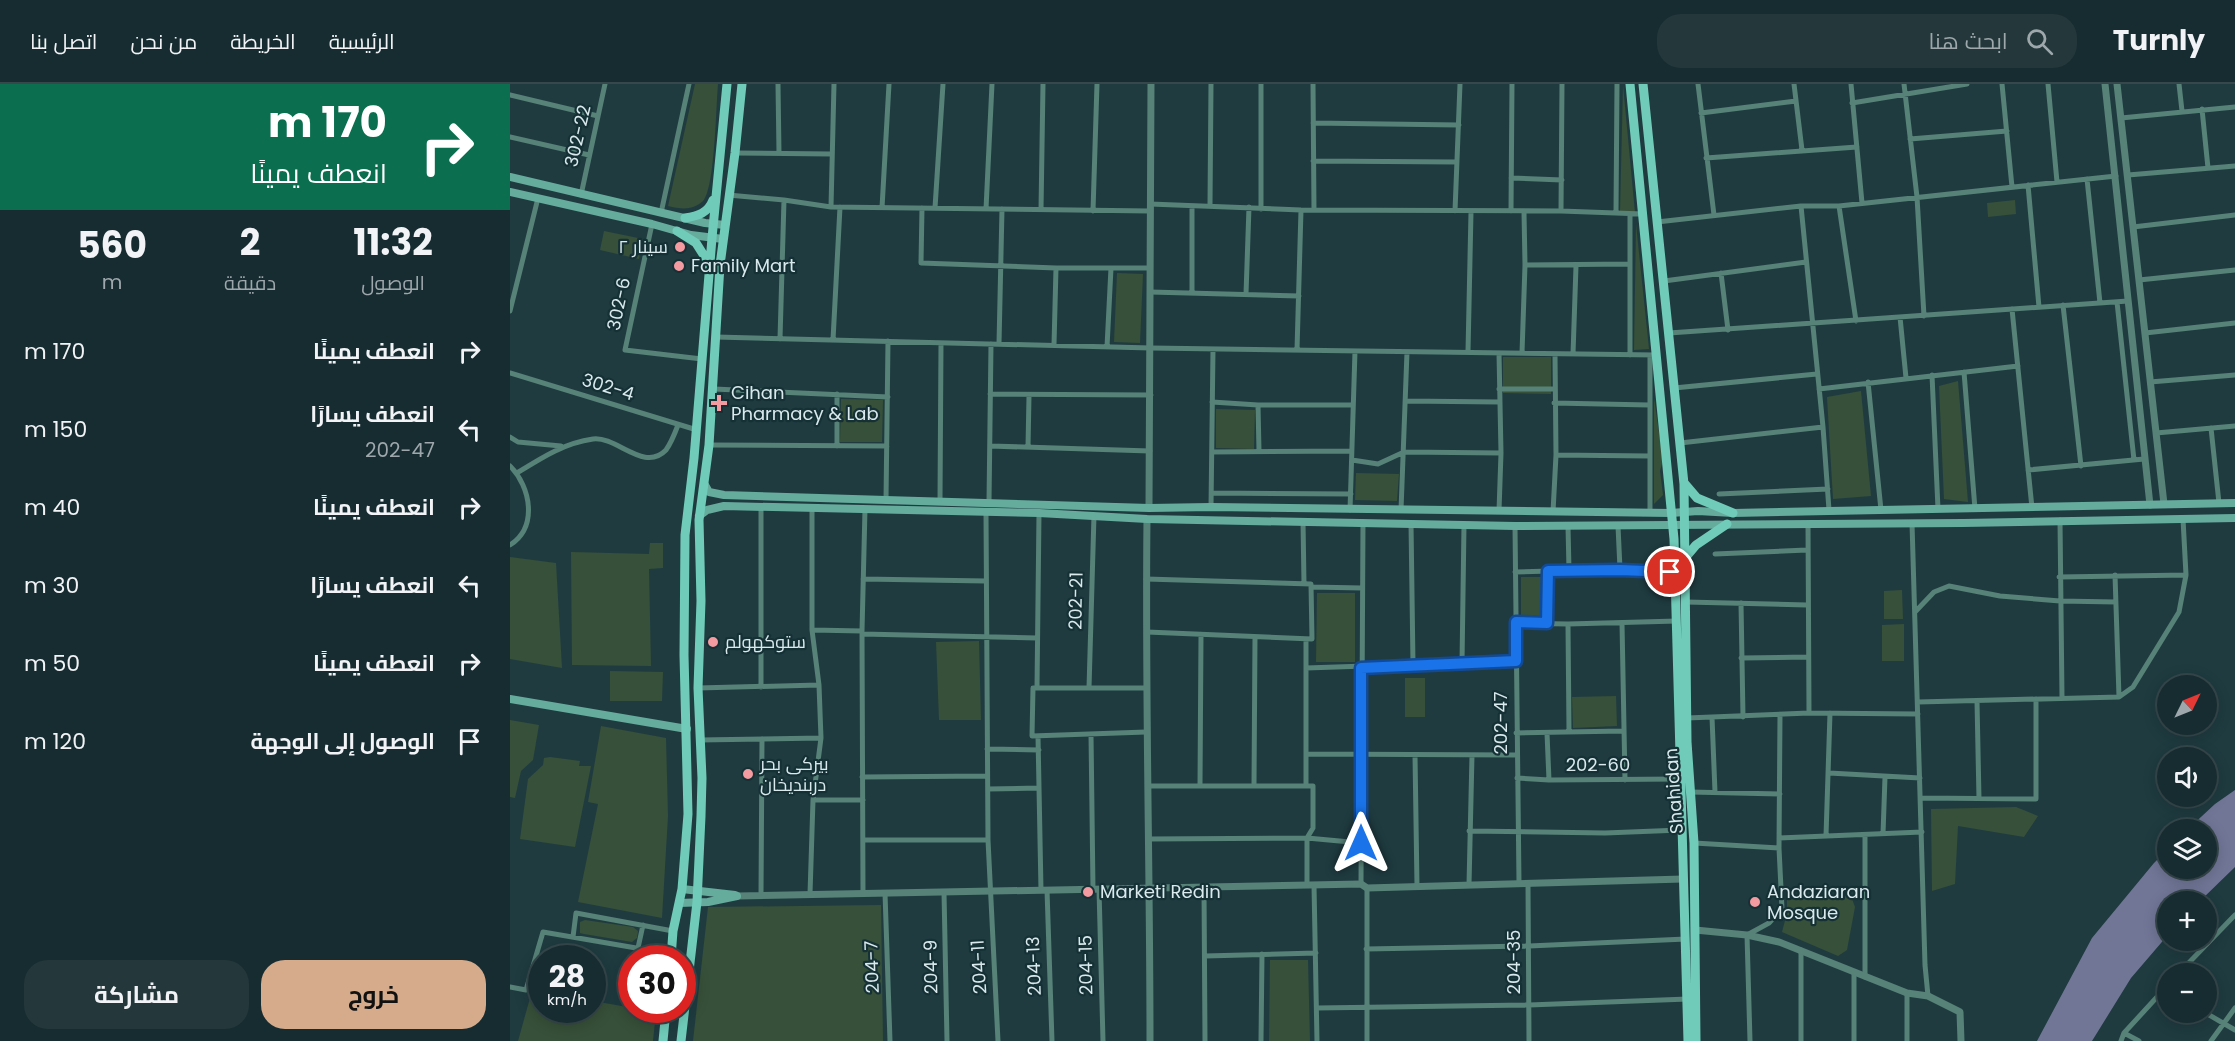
<!DOCTYPE html>
<html lang="ar">
<meta charset="utf-8">
<style>
body{margin:0;font-family:Poppins,Cairo,sans-serif;background:#24383c;color:#f1f3f6;direction:rtl;height:100vh;display:flex;flex-direction:column;font-size:22px;white-space:nowrap}
*{box-sizing:border-box;margin:0}
p{font-size:20px;color:#9ea7ab}
.icon{flex:none;width:33px;height:33px;fill:none;stroke:currentColor;stroke-width:2;stroke-linecap:round;stroke-linejoin:round}
.map{position:relative;flex:1;overflow:hidden;direction:ltr}
.panel{display:flex;flex-direction:column;background:#172c30;width:510px}
.panel>*{flex:none}
.guide{background:#0b6e4f;color:#fff;overflow:hidden}
.needle{width:39px;rotate:47deg}
.tools{position:absolute;left:1647px;top:591px;display:grid;gap:12px}
.tools a{display:grid;place-items:center;width:60px;height:60px;border-radius:50%;background:#172c30;box-shadow:0 3px 15px #0003,0 0 0 2px #36484c;font-size:30px}
.speed{position:absolute;left:18px;top:861px;display:flex;gap:12px;font-size:30px;font-weight:700;text-align:center}
.speed>*{display:grid;place-content:center;width:78px;height:78px;border-radius:50%;background:#172c30;box-shadow:0 3px 15px #0003,0 0 0 2px #36484c;line-height:1}
.speed small{font-size:15px;font-weight:400}
.speed .limit{border:9px solid #d22;background:#fff;color:#111}
.pin{position:absolute;display:grid;place-items:center;width:51px;height:51px;color:#fff;margin:-26px;border:3px solid #fff;border-radius:50%;box-shadow:0 2px 6px #0007}
.me{position:absolute;width:66px;margin:-33px;rotate:0deg;stroke-linejoin:round;filter:drop-shadow(0 0 4px #0008)}
.turn{display:flex;align-items:center;gap:21px;height:126px;padding:0 24px;font-size:27px}
.turn .icon{width:78px;height:78px;stroke-width:2.5}
.turn b{display:block;font-size:42px;line-height:51px}
.eta{display:flex;justify-content:space-evenly;align-items:center;height:102px;text-align:center}
.eta b{font-size:36px;font-weight:700;line-height:42px}
.primary-button{display:flex;gap:12px;margin-top:auto;padding:12px 24px}
.primary-button a{flex:1;height:69px;border-radius:24px;background:#d6ab8b;color:#111;font-size:24px;font-weight:700;line-height:69px;text-align:center}
.primary-button a+a{background:#24383c;color:#f1f3f6}
ul{padding:0;list-style:none}
li{display:flex;align-items:center;gap:18px;height:78px;padding:0 24px}
li div{flex:1}
li b{display:block;font-size:22px}
li em{font-style:normal}
header{display:flex;align-items:center;gap:36px;box-sizing:border-box;height:84px;padding:0 30px;background:#172c30;border-bottom:2px solid #36484c}
header strong{font-size:28px}
nav{display:flex;gap:33px;margin-inline-start:auto;font-size:21px}
.search{width:420px;height:54px;background:#24383c;display:flex;align-items:center;gap:15px;box-sizing:border-box;padding:0 21px;border-radius:24px;color:#9ea7ab;font-size:22px}
main{display:flex;flex:1;min-height:0}
.map>svg:first-child{display:block}
.green{fill:#375039}
.water{fill:#717697}
.lines{fill:none;stroke-linecap:round;stroke-linejoin:round}
.minor{stroke:#578278;stroke-width:5}
.tertiary{stroke:#578278;stroke-width:7}
.secondary{stroke:#66ac9d;stroke-width:8}
.primary{stroke:#70ccb9;stroke-width:9}
.route-casing{stroke:#114b97;stroke-width:15}
.route{stroke:#1a73e8;stroke-width:10}
.poi-dot{fill:#f49aa1;stroke:#153136;stroke-width:2}
.labels{text-anchor:middle;stroke-width:4.5;stroke-linejoin:round;paint-order:stroke}
.street-label{font-size:18px;fill:#d9e9ec;stroke:#153136}
.poi-label{font-size:18px;fill:#d9e9ec;stroke:#153136;text-anchor:start}
</style>
<header>
<strong>Turnly</strong>
<div class="search"><svg class="icon" aria-label="search" viewBox="0 0 24 24"><circle cx="10" cy="10" r="6"/><path d="M15 15l6 6"/></svg>ابحث هنا</div>
<nav><a>الرئيسية</a><a>الخريطة</a><a>من نحن</a><a>اتصل بنا</a></nav>
</header>
<main>
<div class="map">
<svg width="1725" height="957" viewBox="0 0 1725 957">
<rect width="100%" height="100%" fill="#1f3b40"/>
<path class="green" d="M185,0H208C206,21 205,105 193,117C182,127 171,125 158,122Z
M1113,1L1125,129L1110,128Z
M1505,116L1506,130L1478,133L1477,119Z
M1126,140L1139,265L1124,266Z
M94,147L133,155L129,175L90,166Z
M607,189L633,190L630,259L604,258Z
M993,273H1041V310L993,309Z
M1448,297L1458,418L1434,415L1429,302Z
M1351,307L1361,412L1323,415L1317,313Z
M1144,314L1153,376L1150,387L1153,411L1144,420Z
M331,315L373,316L372,358H330Z
M706,325L745,326L744,365L706,364Z
M846,389L889,390L887,417L845,416Z
M140,459H153V484L139,485L141,582L62,581L61,468L139,470Z
M0,473L46,479L52,584L0,575Z
M1011,493H1032V534H1011Z
M1392,506L1393,535H1374V507Z
M807,509H845V578H806Z
M1394,540V577H1372V541Z
M469,557L471,636H429L426,558Z
M100,587L153,588L152,617H100Z
M895,594H915V633H895Z
M1106,612L1107,642L1063,644L1062,613Z
M0,636L29,641L23,676L11,687L5,714L0,713Z
M91,642L156,654L158,732L152,834L68,818L88,720L78,718Z
M40,673L70,677L69,682H81L65,763L10,755L18,695L33,681L34,674Z
M1506,723L1528,732L1514,753L1448,742L1445,800L1422,807L1421,725Z
M1327,811L1341,812L1345,823L1337,866L1328,872L1272,848L1277,829V816Z
M371,821L373,957H183L198,823Z
M75,836L123,843L128,847L127,854L122,858L74,850L70,849V838Z
M760,876H798L800,957H759Z
M22,907L31,909L32,926H82L83,917L146,928L143,957H8Z"/>
<path class="water" d="M1725,706V783L1690,817L1658,818L1657,852L1621,894L1582,957H1527L1582,854L1644,779L1657,766L1658,784H1696V746L1678,745L1705,720Z"/>
<g class="lines">
<path class="minor" d="M268,0L269,69
M751,0V125
M803,0L804,126
M1188,0L1204,131
M1284,0L1292,66
M1341,0L1352,119
M1394,0L1407,113L1414,232
M1492,0L1502,103
M1538,0L1547,98
M1669,0L1672,27
M0,11L88,32
M1342,19L1457,0
M1692,25L1698,84
M1191,29L1286,17
M1611,34L1725,23
M803,39L949,41
M0,53L79,71
M1400,55L1497,47
M225,69L321,70
M1196,74L1347,63
M803,77L947,78
M1618,91L1725,82
M1001,94L1052,96
M1577,95L1590,219
M1518,101L1529,223
M71,111L95,0
M218,111L274,116L321,123L640,127
M640,120L791,126L1051,127L1133,130
M700,121L701,0
M1291,122L1313,343L1319,426
M1329,122L1346,237
M321,123L324,0
M372,124L379,0
M412,124L411,179L546,184H639
M425,124L433,0
M476,125L482,0
M531,126L533,0
M583,127L587,0
M945,127L950,0
M1001,127L1002,0
M1051,127L1052,0
M151,129L179,0
M1106,129L1107,0
M1147,138L1291,122H1329L1606,92
M142,140L115,266L192,275
M1623,143L1725,131
M1015,181L1119,180
M1211,189L1218,246
M1629,196L1725,186
M1154,197L1296,178
M640,208L789,212
M682,209V122
M736,210L739,123
M1607,218L1624,376
M1553,221L1571,382
M1502,225L1522,424
M0,227L28,114
M1390,233L1396,294
M1159,249L1618,217
M1635,249L1725,239
M206,253L641,264L1146,271
M270,255L274,116
M323,256L330,123
M489,260L492,125
M544,261L546,184
M597,263L601,184
M787,266L791,126
M958,268L961,128
M989,269L991,369L989,427
M1012,269L1015,181L1014,128
M1063,270L1066,182
M1120,271V131
M1140,271V429
M1454,288L1465,425
M0,289L187,346
M1422,291L1428,425
M1358,298L1371,426
M1640,298L1725,291
M1164,304L1307,290
M204,305L378,313
M989,305H1044
M1309,305L1508,282
M480,310L641,311
M896,317L989,318
M702,318L748,321H843
M1044,319L1139,321
M748,321L749,367
M1701,344L1709,419
M1646,349L1725,342
M0,353L8,358L51,362
M1170,359L1313,343
M199,361L377,362
M327,362V310
M480,362L640,367
M518,363L519,312
M702,368L841,367
M1046,371L1139,372
M842,376L868,380L894,368L991,369
M0,382C21,403 28,443 0,461
M1518,386L1634,375
M7,389C31,374 54,359 83,355C107,352 134,389 156,366C161,359 165,349 168,341
M701,409L841,410
M1209,410L1318,405
M376,416L378,257
M430,416L431,259
M479,418L481,260
M701,423L703,265
M840,426L845,267
M891,426L897,268
M476,428L478,756L488,957
M1043,428L1046,371L1045,270
M1550,436L1552,614
M793,437L794,500
M901,439L903,581
M1298,439L1299,629
M1402,439L1415,881L1418,912
M1005,442L1009,799
M1058,442L1059,486
M1108,442L1110,485
M1205,470L1297,466
M1005,488L1110,485L1164,488
M1605,491L1609,613
M1549,493L1676,491
M353,495L476,497
M636,495L801,500L802,555L637,548
M801,503L852,504
M1176,518L1297,521
M1231,519L1233,633
M1405,528L1424,508L1439,502L1490,512L1550,517L1606,518
M1006,539L1058,540L1167,537
M1037,539L1038,487
M1112,539L1115,696
M1058,540L1059,647
M302,546L352,547
M352,550L527,554
M796,555V701
M1231,574L1297,573
M952,579L954,441
M796,584L1006,577
M251,603V423
M188,604L309,601
M527,604L529,429
M579,604L584,431
M1467,617L1469,715
M1408,618L1609,613L1623,603L1669,528L1676,491L1673,435
M1202,633L1205,708
M1177,634L1299,629L1408,630
M636,648L522,652L523,604H637
M1006,649L1113,647
M1037,649L1039,696
M581,650L583,805
M528,652L531,806
M189,656L311,654
M477,665L529,666
M796,670L1007,671
M905,671L907,802
M1319,689L1410,694
M352,693L477,692
M1007,694L1039,696L1170,695
M638,702H803V744L797,754V801
M690,702L691,551
M744,702L745,553
M478,705L528,704
M1180,708L1270,710
M1411,714L1526,715V615
M303,716H353
M959,747L1095,749L1171,746
M1373,750L1375,693
M1316,752L1320,629
M1269,754L1412,748
M638,755L797,754L851,759
M353,756H478
M1184,759L1269,764
M1018,799L1019,957
M851,800L853,438
M804,801L807,957
M959,801L962,671
M694,803L695,957
M857,804V957
M589,805L593,957
M537,806L542,957
M434,808L437,957
M353,809L352,547L355,425
M375,809L380,957
M300,810L303,716L311,654L309,601L302,546V424
M251,811L252,655
M63,853L66,829L163,847
M128,864L133,841
M856,865L1019,862L1176,855
M1291,866V957
M695,872L806,869
M1668,890L1725,831
M1355,893V751
M0,903L16,906L33,848L161,870
M1397,909V957
M807,924L1019,921L1178,915
M1694,928L1725,946
M1614,949L1629,957
M751,957L752,870
M1240,957L1237,851L1259,839L1272,825L1269,764L1270,631
M1344,957V888
M1611,957L1614,949L1658,901
M1701,957L1725,924"/>
<path class="tertiary" d="M1595,0L1640,421
M1607,0L1654,420
M639,424L641,0
M637,435C635,609 640,783 640,957
M227,812L851,800L857,804L1173,795
M1185,846L1237,851L1269,858L1397,909L1418,912L1450,928L1451,957"/>
<path class="secondary" d="M0,93L195,139L215,141
M0,108L142,140L181,151L213,155
M195,401L199,408L214,411L639,424L701,423L1161,429L1188,427L1223,429L1725,419
M189,432L197,426L214,422L529,429L637,435L1005,442L1453,439L1725,434
M0,615L177,645
M172,805L225,811
M169,819L198,818L227,812"/>
<path class="primary" d="M1120,0L1164,455L1178,957
M1133,0L1174,400L1177,658L1184,759L1186,957
M175,134C188,132 198,129 203,116
M167,147L186,159L198,178
M1175,400L1187,414L1223,429
M1175,474L1186,461L1217,440
M161,874L163,847L172,805L178,730L174,571L175,451L184,374L202,154L217,0
M153,957L156,926
M171,957L187,818L191,732L192,694L188,604L191,517L189,436L199,361L210,181L225,69L232,0"/>
</g>
<g class="lines">
<defs>
<path id="route" d="M851,759V584L1006,577V538L1037,539L1038,487L1110,486L1160,488"/>
</defs>
<use href="#route" class="route-casing"/>
<use href="#route" class="route"/>
</g>
<g class="poi-dot">
<circle cx="170" cy="163" r="6"/>
<circle cx="169" cy="182" r="6"/>
<path d="M206 310h6v6h6v6h-6v6h-6v-6h-6v-6h6z"/>
<circle cx="203" cy="558" r="6"/>
<circle cx="238" cy="690" r="6"/>
<circle cx="578" cy="808" r="6"/>
<circle cx="1245" cy="818" r="6"/>
</g>
<g class="labels">
<g class="street-label">
<text transform="translate(68 52) rotate(-77)" y="6">302-22</text>
<text transform="translate(109 220) rotate(-78)" y="6">302-6</text>
<text transform="translate(98 303) rotate(17)" y="6">302-4</text>
<text transform="translate(566 517) rotate(-89)" y="6">202-21</text>
<text transform="translate(991 639) rotate(-90)" y="6">202-47</text>
<text x="1088" y="687">202-60</text>
<text transform="translate(1164 707) rotate(-94)" y="6">Shahidan</text>
<text transform="translate(1004 878) rotate(-90)" y="6">204-35</text>
<text transform="translate(576 881) rotate(-91)" y="6">204-15</text>
<text transform="translate(524 882) rotate(-92)" y="6">204-13</text>
<text transform="translate(362 883) rotate(-92)" y="6">204-7</text>
<text transform="translate(421 883) rotate(-91)" y="6">204-9</text>
<text transform="translate(469 883) rotate(-93)" y="6">204-11</text>
</g>
<g class="poi-label">
<text x="158" y="169" text-anchor="end">سینار ٢</text>
<text x="181" y="188">Family Mart</text>
<text x="221" y="315">Cihan<tspan x="221" dy="21">Pharmacy &amp; Lab</tspan></text>
<text x="215" y="564">ستوكهولم</text>
<text x="250" y="686">بيركى بحر<tspan x="250" dy="21">دربنديخان</tspan></text>
<text x="590" y="814">Marketi Redin</text>
<text x="1257" y="814">Andaziaran<tspan x="1257" dy="21">Mosque</tspan></text>
</g>
</g>
</svg>
<div class="tools">
<a><svg class="needle" viewBox="-14 -14 28 28"><path d="M0-13l5 13h-10z" fill="#e53935"/><path d="M0 13l5-13h-10z" fill="#9ea7ab"/></svg></a>
<a><svg class="icon" aria-label="sound" viewBox="0 0 24 24"><path d="M4 9h4l5-4v14l-5-4H4zM17 9q2 3 0 6"/></svg></a>
<a><svg class="icon" aria-label="layers" viewBox="0 0 24 24"><path d="M12 4l9 5-9 5-9-5zM3 14l9 5 9-5"/></svg></a>
<a>+</a>
<a>−</a>
</div>
<div class="speed"><div>28<small>km/h</small></div><div class="limit">30</div></div>
<div class="pin" style="left:1160px;top:488px;background:#d93025"><svg class="icon" aria-label="arrive" viewBox="0 0 24 24"><path d="M6 21V4h12l-3 4 3 4H6"/></svg></div>
<svg class="me" style="left:851px;top:759px" viewBox="-20 -20 40 40"><path d="M0-17L14 15 0 8-14 15z" fill="#1a73e8" stroke="#fff" stroke-width="4"/></svg>
</div>
<section class="panel">
<div class="guide">
<div class="turn"><svg class="icon" aria-label="right" viewBox="0 0 24 24"><path d="M7 20v-9h11M14 6l5 5-5 5"/></svg><div><b>170 m</b>انعطف يمينًا</div></div>
</div>
<div class="eta">
<div><b>11:32</b><p>الوصول</p></div>
<div><b>2</b><p>دقيقة</p></div>
<div><b>560</b><p>m</p></div>
</div>
<ul>
<li><svg class="icon" aria-label="right" viewBox="0 0 24 24"><path d="M7 20v-9h11M14 6l5 5-5 5"/></svg><div><b>انعطف يمينًا</b></div><em>170 m</em></li>
<li><svg class="icon" aria-label="left" viewBox="0 0 24 24"><path d="M17 20v-9H6M10 6l-5 5 5 5"/></svg><div><b>انعطف يسارًا</b><p>202-47</p></div><em>150 m</em></li>
<li><svg class="icon" aria-label="right" viewBox="0 0 24 24"><path d="M7 20v-9h11M14 6l5 5-5 5"/></svg><div><b>انعطف يمينًا</b></div><em>40 m</em></li>
<li><svg class="icon" aria-label="left" viewBox="0 0 24 24"><path d="M17 20v-9H6M10 6l-5 5 5 5"/></svg><div><b>انعطف يسارًا</b></div><em>30 m</em></li>
<li><svg class="icon" aria-label="right" viewBox="0 0 24 24"><path d="M7 20v-9h11M14 6l5 5-5 5"/></svg><div><b>انعطف يمينًا</b></div><em>50 m</em></li>
<li><svg class="icon" aria-label="arrive" viewBox="0 0 24 24"><path d="M6 21V4h12l-3 4 3 4H6"/></svg><div><b>الوصول إلى الوجهة</b></div><em>120 m</em></li>
</ul>
<div class="primary-button"><a>خروج</a><a>مشاركة</a></div>
</section>
</main>
